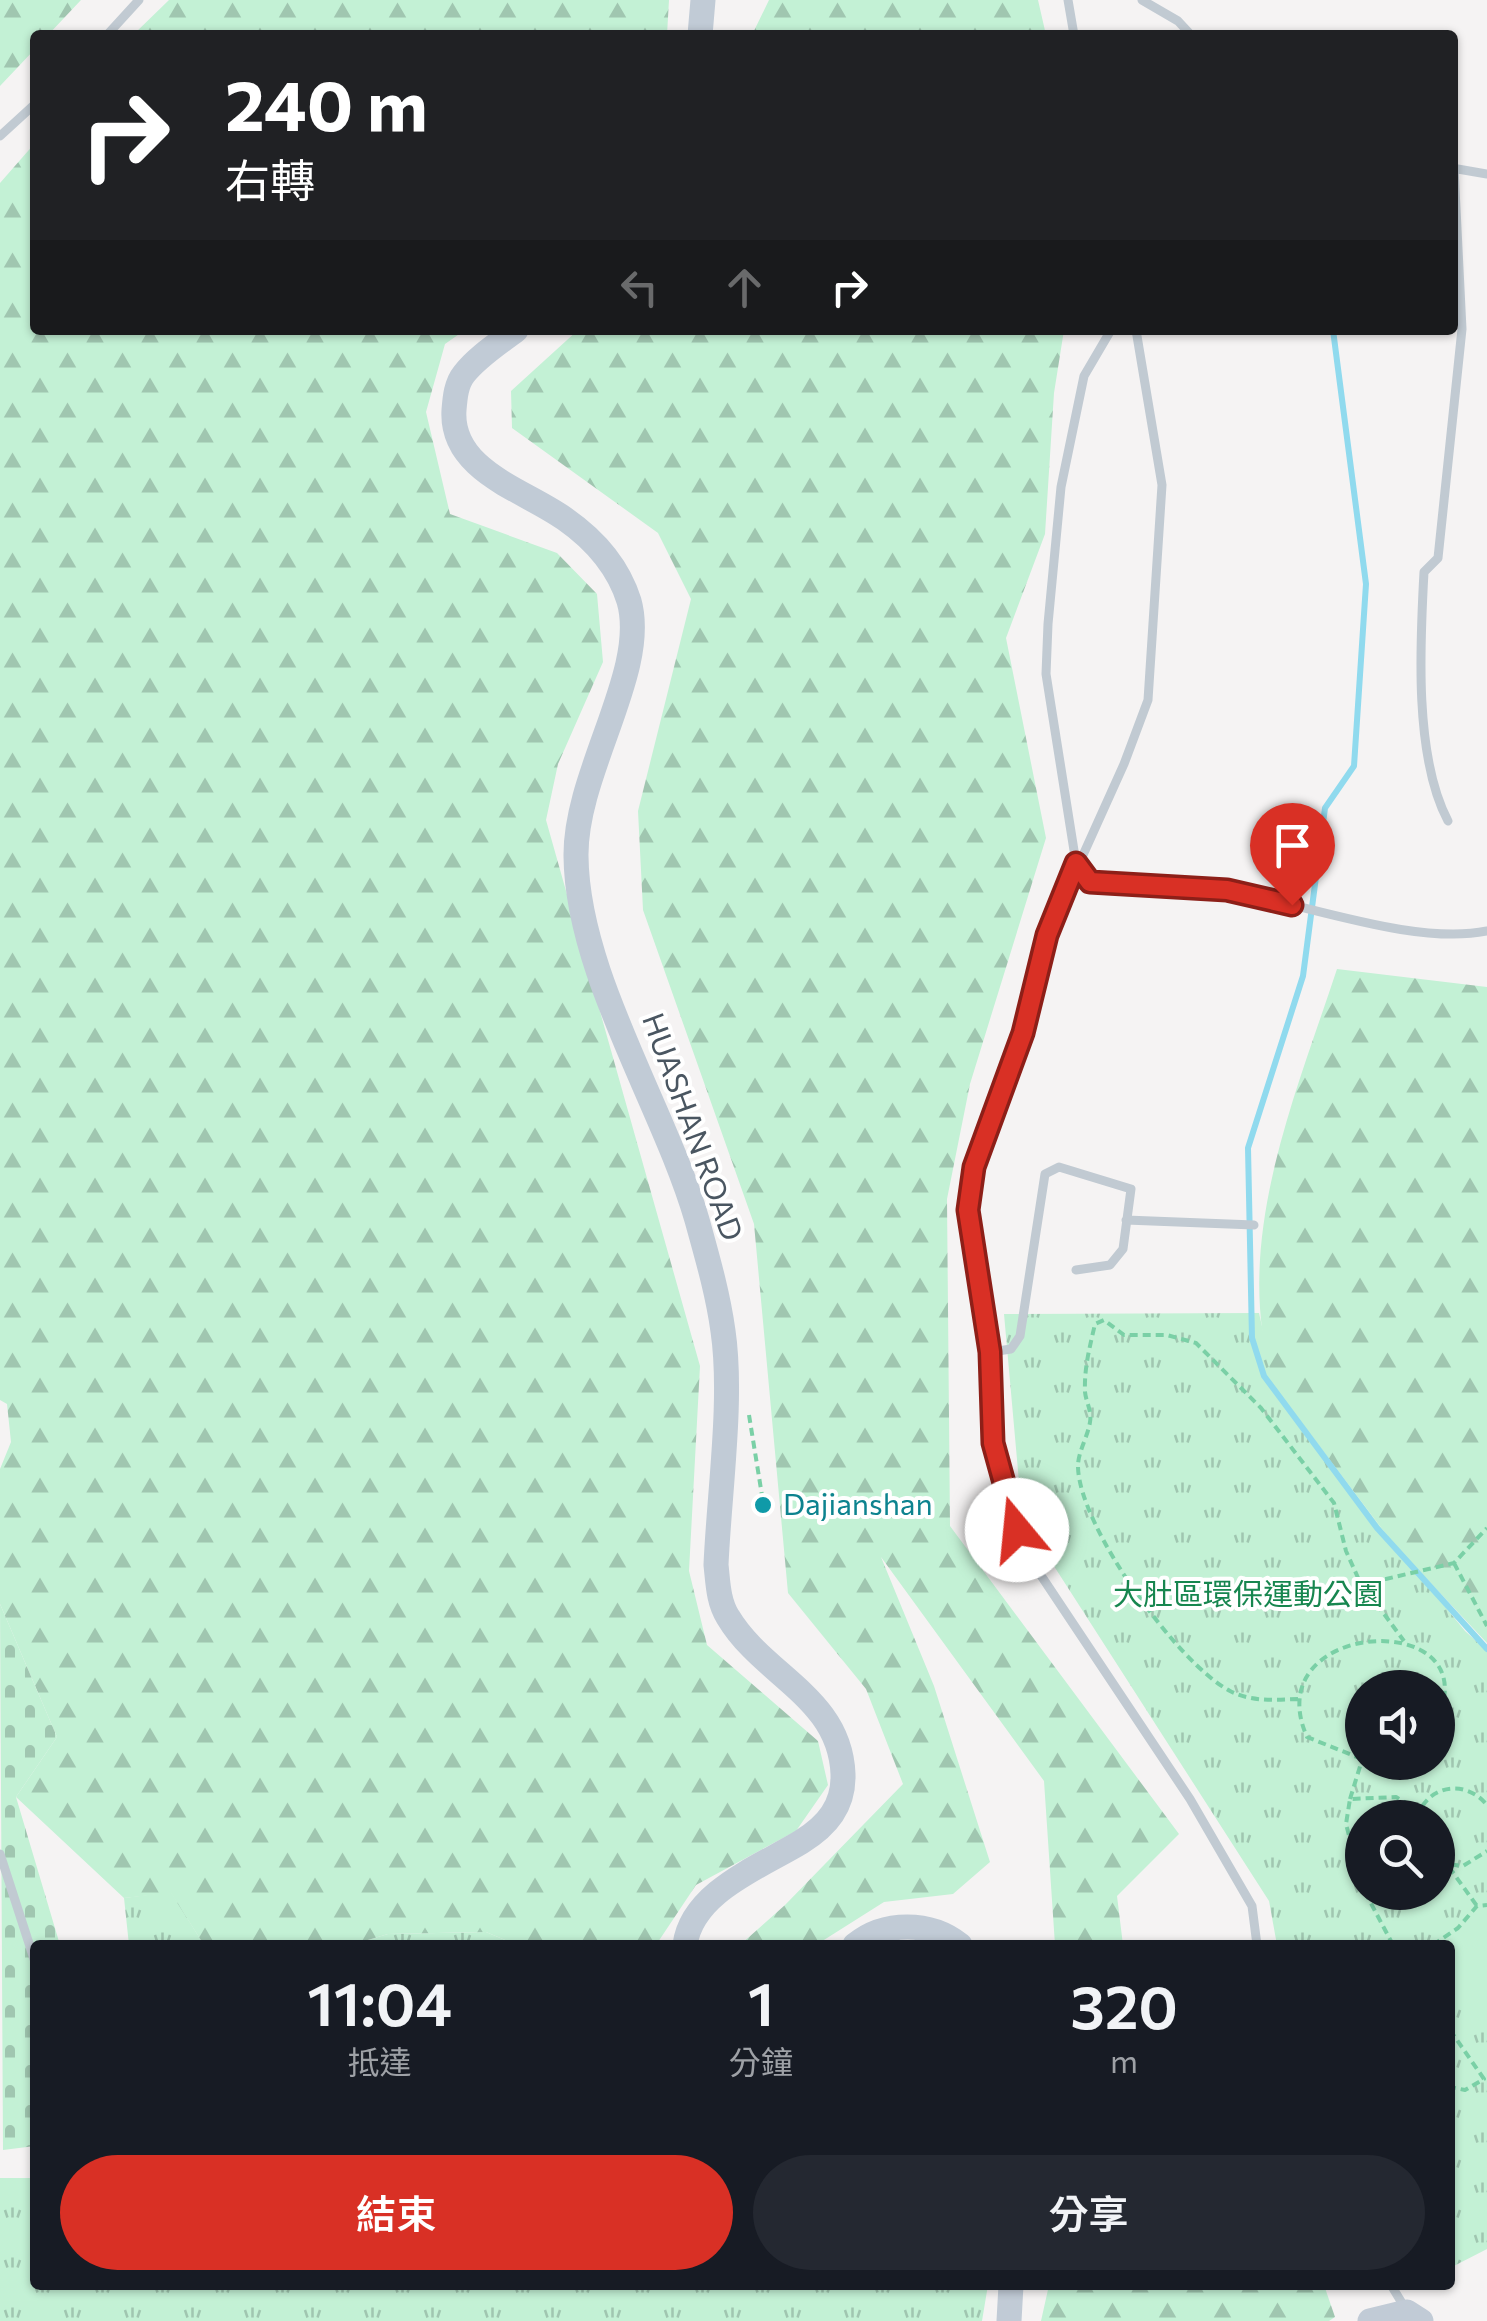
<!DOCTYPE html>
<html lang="zh-TW">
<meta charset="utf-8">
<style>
body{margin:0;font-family:Commissioner,"Noto Sans TC",sans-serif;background:#242831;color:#f1f3f6;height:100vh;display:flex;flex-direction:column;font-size:38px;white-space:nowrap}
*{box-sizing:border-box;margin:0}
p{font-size:32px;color:#9ea1a6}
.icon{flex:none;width:55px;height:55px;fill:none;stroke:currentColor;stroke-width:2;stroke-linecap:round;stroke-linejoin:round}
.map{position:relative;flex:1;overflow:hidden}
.sheet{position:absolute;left:30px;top:1940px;width:1425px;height:350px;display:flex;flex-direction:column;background:#171b24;border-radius:10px;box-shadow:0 2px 8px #0004}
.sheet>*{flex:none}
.banner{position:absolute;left:30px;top:30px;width:1428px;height:305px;border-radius:10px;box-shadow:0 2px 8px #0004;background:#202124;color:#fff;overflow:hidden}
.fabs{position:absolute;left:1345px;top:1670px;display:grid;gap:20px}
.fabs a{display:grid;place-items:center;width:110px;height:110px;border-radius:50%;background:#171b24;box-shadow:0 2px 8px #0004;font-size:50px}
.pin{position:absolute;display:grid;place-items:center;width:85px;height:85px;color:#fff;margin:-102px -42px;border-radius:50% 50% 50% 0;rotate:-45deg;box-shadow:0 0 10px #0007}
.pin .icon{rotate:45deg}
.me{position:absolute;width:110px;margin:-55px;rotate:343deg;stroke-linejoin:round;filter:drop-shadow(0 0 8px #0008)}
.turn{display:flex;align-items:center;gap:35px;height:210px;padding:0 30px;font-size:45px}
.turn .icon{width:130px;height:130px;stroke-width:2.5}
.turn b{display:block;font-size:70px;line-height:85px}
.lanes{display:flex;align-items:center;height:95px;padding:0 30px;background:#0003;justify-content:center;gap:50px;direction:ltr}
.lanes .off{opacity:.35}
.eta{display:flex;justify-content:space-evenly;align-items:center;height:170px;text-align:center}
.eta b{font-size:60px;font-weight:600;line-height:70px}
.cta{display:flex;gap:20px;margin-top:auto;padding:20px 30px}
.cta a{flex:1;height:115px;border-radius:60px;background:#d93025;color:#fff;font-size:40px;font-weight:600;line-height:115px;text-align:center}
.cta a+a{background:#242831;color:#f1f3f6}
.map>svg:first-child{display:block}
.grass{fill:url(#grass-tufts);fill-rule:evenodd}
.forest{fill:url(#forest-firs)}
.cemetery{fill:url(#cemetery-stones)}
.pitch{fill:#c3f1d5}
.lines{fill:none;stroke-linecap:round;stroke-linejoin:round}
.stream{stroke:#90daee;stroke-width:6}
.path{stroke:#7ad0a6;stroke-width:4;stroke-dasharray:8 5;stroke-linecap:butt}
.lane{stroke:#c1cad2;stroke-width:9}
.secondary{stroke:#c1cbd6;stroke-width:25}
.route-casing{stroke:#8d1f18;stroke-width:25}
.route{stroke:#d93025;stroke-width:18}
.culture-dot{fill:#0f9aa8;stroke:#fff;stroke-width:4}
.labels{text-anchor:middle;stroke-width:8;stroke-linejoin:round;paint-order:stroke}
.street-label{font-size:30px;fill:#4a5661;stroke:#fff}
.culture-label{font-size:30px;fill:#0d838f;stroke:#fff;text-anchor:start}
.park-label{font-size:30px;fill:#17864f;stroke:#fff}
</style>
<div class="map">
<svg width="1487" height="2321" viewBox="0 0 1487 2321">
<defs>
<pattern id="grass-tufts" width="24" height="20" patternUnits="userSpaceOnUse" patternTransform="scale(2.5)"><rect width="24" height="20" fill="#c3f1d5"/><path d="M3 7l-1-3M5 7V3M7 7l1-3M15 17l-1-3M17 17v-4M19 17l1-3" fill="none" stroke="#a0c6b0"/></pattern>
<pattern id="forest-firs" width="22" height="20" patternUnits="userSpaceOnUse" patternTransform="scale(2.5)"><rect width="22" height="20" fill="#c3f1d5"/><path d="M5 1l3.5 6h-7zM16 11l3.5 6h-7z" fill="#a0c6b0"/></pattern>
<pattern id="cemetery-stones" width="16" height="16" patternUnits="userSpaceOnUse" patternTransform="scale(2.5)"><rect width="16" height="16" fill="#c3f1d5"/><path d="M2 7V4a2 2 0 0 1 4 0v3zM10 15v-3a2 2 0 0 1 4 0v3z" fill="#a0c6b0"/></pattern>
</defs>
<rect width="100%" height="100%" fill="#f5f3f3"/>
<path class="grass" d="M1259,1313L1276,1389L1392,1542L1465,1631L1487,1651V2249L1450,2268V1945H1277L1269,1901L1034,1535L1020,1493L1004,1314ZM1362,1688H1438V1762H1362ZM1362,1818H1438V1892H1362Z
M171,1892L204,1945H129L124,1898Z
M486,1932L517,1945H351L388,1934Z
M0,2178H35V2285H988L982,2321H0Z"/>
<path class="forest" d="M0,0H81L48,35H35V49L0,86Z
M169,0H669L667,35H133Z
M769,0H1038L1046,35H752Z
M35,143V330H465L445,344L426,412L450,514L557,553L597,594L603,662L558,764L546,820L700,1366L689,1571L707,1645L818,1741L828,1785L796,1831L696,1885L656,1945H517L486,1932L388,1934L351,1945H204L171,1893L124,1898L16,1797L57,1737L0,1604V1469L11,1442L7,1404L0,1400V183Z
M578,330H1064L1054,393L1045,534L1006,638L1046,838L970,1084L947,1199L950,1526L1179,1834L1117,1896L1123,1945H1055L1044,1781L881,1557L934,1686L990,1862L953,1894L884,1902L816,1945H740L785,1905L903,1784L866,1689L788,1593L754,1224L643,910L638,811L691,599L658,533L512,428L511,391Z
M1337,969L1487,987V1643L1392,1542L1276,1389C1228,1250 1294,1100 1337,969Z
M1049,2285H1324L1335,2317L1329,2321H1041Z"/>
<path class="cemetery" d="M0,1604L57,1737L16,1797L60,1945H35V2146L3,2150Z"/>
<path class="pitch" d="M1487,1910V2009L1450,1964V1945H1442Z"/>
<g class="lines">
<path class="stream" d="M1333,330L1366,584L1354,766L1325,808L1303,976L1248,1148L1252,1338L1264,1376L1377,1528L1487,1649"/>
<path class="path" d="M749,1415L765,1514
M1454,1563L1487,1626
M1359,1580L1386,1579L1454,1563L1487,1528
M1298,1699C1275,1700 1251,1702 1230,1691C1178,1664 1078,1525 1078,1466C1078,1452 1088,1436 1090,1422C1092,1411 1086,1402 1085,1392C1084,1368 1090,1346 1095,1324L1104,1320L1124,1335H1167L1196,1343L1261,1408L1334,1503L1346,1551L1359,1580L1404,1641
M1362,1759L1307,1737C1255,1619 1487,1607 1438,1717
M1350,1799L1362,1760
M1417,1818C1427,1784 1466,1779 1487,1805
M1438,1863L1463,1866L1487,1851
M1449,1867L1477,1906
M1362,1885L1346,1824L1350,1799L1396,1797L1419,1811
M1365,1892L1393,1945
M1433,1945L1458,1928L1477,1906L1487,1905
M1450,2030L1484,2079L1465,2090L1450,2087"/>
<path class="lane" d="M1068,0L1074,35
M1142,0L1178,21L1191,35
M107,35L139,0
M0,136L35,104
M1452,168L1487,174
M1111,330L1084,376L1061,487L1048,624L1046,674L1076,863L1090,882C1135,885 1183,883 1229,891C1303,903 1414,946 1487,931
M1136,330L1162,485L1148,700L1124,764L1047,935L1023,1033L974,1167L968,1210L991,1352L993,1443L1017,1530L1030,1559L1190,1799L1252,1906L1257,1945
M1448,821C1414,757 1420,644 1424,572L1438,558L1462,329L1454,168
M1126,1220L1254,1225
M991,1352L1011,1349L1020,1336L1045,1174L1059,1167L1131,1189L1123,1249L1110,1265L1076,1270
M0,1854L35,1962
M1450,2182V2184
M1391,2285L1405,2308"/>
<path class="secondary" d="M700,35L703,0
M516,330C499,343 477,357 464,374C456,384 455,398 454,410C450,471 525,490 565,519C595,540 618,566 629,601C649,671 575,772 576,856C577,974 664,1106 697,1220C707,1256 718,1294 723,1331C733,1399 719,1494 716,1565C718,1582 718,1601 728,1617C763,1676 840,1697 843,1774C844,1806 827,1826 801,1842C760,1867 692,1892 685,1945
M855,1945C884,1921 930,1921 960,1945
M1009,2321L1011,2285
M1370,2321L1407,2312L1421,2321"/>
</g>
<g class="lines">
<defs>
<path id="route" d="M1017,1530L993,1443L990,1352L968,1210L974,1167L1023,1033L1047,935L1076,863L1090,882L1227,890L1292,905"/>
</defs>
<use href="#route" class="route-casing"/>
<use href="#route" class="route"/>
</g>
<circle class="culture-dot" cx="763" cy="1505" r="10"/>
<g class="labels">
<g class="street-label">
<text transform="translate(692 1127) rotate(70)" y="10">HUASHAN ROAD</text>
</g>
<g class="culture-label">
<text x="783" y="1515">Dajianshan</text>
</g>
<g class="park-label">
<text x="1248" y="1605">大肚區環保運動公園</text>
</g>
</g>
</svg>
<div class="fabs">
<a><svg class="icon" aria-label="sound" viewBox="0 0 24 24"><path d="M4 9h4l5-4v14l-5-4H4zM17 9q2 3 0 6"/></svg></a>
<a><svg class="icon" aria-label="search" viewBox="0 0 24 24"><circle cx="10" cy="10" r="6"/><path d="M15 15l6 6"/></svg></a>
</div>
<div class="pin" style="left:1292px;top:905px;background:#d93025"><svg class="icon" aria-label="arrive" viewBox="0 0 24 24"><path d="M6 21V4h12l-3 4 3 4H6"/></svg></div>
<svg class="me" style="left:1017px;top:1530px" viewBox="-20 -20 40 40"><circle r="19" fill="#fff"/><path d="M0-13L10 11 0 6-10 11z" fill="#d93025"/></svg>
<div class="banner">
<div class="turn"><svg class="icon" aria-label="right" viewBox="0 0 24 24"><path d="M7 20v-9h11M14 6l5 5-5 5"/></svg><div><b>240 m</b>右轉</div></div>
<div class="lanes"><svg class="icon off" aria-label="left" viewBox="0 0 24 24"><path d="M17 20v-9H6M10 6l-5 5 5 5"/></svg><svg class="icon off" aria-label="ahead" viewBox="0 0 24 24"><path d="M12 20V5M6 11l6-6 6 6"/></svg><svg class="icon" aria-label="right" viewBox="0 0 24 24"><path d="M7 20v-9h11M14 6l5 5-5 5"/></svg></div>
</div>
<section class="sheet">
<div class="eta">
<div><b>11:04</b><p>抵達</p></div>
<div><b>1</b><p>分鐘</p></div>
<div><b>320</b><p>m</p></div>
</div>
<div class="cta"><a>結束</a><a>分享</a></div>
</section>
</div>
